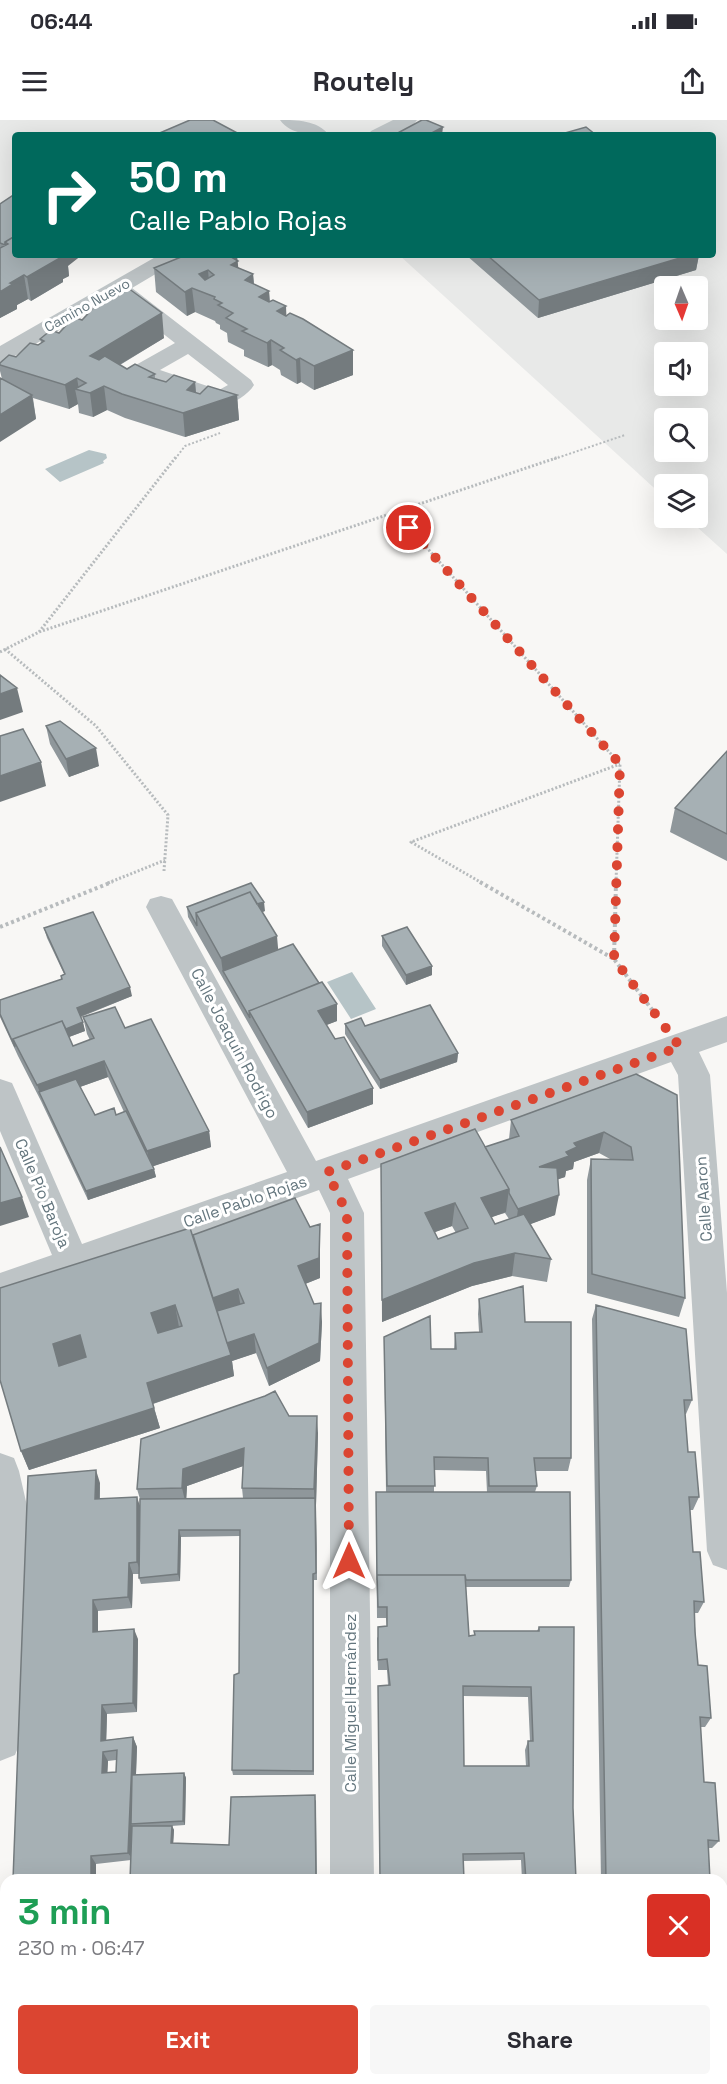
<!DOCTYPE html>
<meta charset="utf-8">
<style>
body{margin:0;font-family:"Space Grotesk",sans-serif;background:#f7f7f7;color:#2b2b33;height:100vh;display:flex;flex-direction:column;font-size:22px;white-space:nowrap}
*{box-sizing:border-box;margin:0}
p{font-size:20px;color:#7c7c81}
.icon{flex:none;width:33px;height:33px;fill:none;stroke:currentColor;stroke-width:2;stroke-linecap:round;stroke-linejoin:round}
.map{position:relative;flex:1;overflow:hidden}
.drawer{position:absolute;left:0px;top:1754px;width:728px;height:212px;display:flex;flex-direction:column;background:#fff;border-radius:18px 18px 0 0;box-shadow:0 6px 24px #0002}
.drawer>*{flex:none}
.hud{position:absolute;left:12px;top:12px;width:704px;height:126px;border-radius:6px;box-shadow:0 6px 24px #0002;background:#00695c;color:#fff;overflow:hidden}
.needle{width:39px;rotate:178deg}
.controls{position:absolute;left:654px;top:156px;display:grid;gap:12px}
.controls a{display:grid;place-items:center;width:54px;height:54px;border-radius:6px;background:#fff;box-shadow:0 6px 24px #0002;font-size:30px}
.pin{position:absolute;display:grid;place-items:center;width:51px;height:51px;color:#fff;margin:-26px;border:3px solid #fff;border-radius:50%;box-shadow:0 2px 6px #0007}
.me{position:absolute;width:66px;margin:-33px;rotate:0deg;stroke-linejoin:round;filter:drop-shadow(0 0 4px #0008)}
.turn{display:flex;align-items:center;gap:21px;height:126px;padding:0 18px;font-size:27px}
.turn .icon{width:78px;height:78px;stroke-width:2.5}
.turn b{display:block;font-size:42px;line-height:51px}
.round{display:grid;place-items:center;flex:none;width:63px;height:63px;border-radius:6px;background:#f7f7f7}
.head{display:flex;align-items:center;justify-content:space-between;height:102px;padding:0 18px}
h1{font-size:36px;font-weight:700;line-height:45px;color:#1e9e55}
.action{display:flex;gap:12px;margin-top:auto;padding:12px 18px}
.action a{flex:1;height:69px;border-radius:6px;background:#db4531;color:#fff;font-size:24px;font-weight:700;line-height:69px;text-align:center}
.action a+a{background:#f7f7f7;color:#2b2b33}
.status{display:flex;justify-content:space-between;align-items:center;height:42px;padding:0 30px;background:#fff;direction:ltr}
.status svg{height:16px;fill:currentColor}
header{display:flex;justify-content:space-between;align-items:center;height:78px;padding:0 18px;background:#fff;font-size:27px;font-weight:700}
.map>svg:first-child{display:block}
.built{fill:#e8e9e8;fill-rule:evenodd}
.water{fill:#b6c4c7}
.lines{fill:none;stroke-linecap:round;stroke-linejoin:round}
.path-far2{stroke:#b7bbbd;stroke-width:2;stroke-dasharray:2 2;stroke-linecap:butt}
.path-far1{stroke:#b7bbbd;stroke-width:3;stroke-dasharray:2 2;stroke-linecap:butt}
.path{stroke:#b7bbbd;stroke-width:4;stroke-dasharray:3 3;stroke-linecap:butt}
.minor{fill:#bec4c6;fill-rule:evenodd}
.wall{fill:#8f979b;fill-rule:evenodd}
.shaded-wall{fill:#747b7e}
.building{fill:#a6b0b4;stroke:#747b7e;stroke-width:1.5;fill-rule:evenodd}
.route{stroke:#db4531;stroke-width:10;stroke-dasharray:0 18}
.labels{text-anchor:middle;stroke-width:6;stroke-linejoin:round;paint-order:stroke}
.far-street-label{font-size:14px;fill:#64767e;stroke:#fff}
.street-label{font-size:16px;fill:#64767e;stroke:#fff}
</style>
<div class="status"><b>06:44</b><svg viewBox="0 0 49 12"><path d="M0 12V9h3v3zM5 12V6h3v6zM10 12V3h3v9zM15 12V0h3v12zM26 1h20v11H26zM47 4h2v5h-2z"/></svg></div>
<header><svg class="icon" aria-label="menu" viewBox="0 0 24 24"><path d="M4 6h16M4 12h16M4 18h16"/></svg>Routely<svg class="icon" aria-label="share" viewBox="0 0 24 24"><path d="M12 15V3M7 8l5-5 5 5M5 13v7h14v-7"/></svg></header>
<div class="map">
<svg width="727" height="1964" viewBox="0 0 727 1964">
<rect width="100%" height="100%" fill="#f8f7f5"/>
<path class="built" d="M0,0H727V434L687,398H698V364H664V377L399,135H712V15H15V91L0,103ZM664,166H698V200H664ZM664,232H698V266H664ZM664,298H698V332H664Z"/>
<path class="water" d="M89,330L106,334L107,338L103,341L104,343L60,362L45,349Z
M352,852L376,889L351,899L327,862Z"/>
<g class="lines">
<path class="path-far2" d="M175,339L185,326L220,313
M554,339L625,315"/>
<path class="path-far1" d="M394,391L620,644L616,763
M39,512L176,337
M5,529L96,606L168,695L164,751
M0,532L39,512L559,337
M108,763L165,740
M482,763L411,722L620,644"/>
<path class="path" d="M480,762L614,839
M616,762L614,839L656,895
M0,807L112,762"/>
<path class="minor" d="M280,0C297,0 317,0 329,15C311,15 291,15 280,0Z
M393,0H417C406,15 386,15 368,15L371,11Z
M159,135H184L181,139L132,168L251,260L254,265C248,275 234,283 222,286L134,256L131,251L134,246L175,223L116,177L8,240L0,242V226ZM188,234L228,265L219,270L160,250Z
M161,776L172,779L316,1041L727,896V922L699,932L710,955L727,1173V1450L713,1445L707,1431L678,955L671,942L348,1059L364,1093L374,1760H330V1093L319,1070L0,1185V1153L52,1135L0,1011V959L12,963L16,972L82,1124L287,1052L146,787L150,779Z
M0,1333L14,1338L19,1351L30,1399L21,1620L15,1635L0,1641Z
M727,1939V1964H701L704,1959H722V1942Z
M333,1959H379L380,1964H332Z"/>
</g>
<path class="wall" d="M0,84L68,146L69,156L63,159V162L31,181L28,179L17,185V189L0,198Z
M466,135H699L696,150L538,198Z
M237,141L238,148L253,154L254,164L269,171L270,181L286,186V196L353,255L314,270L301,262L297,264L281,255L280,250L272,245L268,247L244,236V230L228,222L227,213L220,209V205L216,203L215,201L195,192L187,196L156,172L154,148Z
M107,175L164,218L120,245L127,249L155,254V259L166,262H195L196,273L200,274L237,275L239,300L185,317L125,298L107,290L93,297L79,293L78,284L69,289L33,278L36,299L2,259L0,251V243L16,237L38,225L41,223L40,219L59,213L82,200L107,178Z
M46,606L99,646L69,657L50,624Z
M727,631V741L670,712L675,688Z
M187,787L265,791L262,792L278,830L319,863L337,884V901L326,905L335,919L373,968V984L308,1008L188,797Z
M44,808L132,876L81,897L85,911L69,917L73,926L90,920L87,914L83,897L125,908L209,1011L211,1027L153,1046L156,1057L88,1080L41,981L18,936L0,897V880L62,859L61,856L64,854L47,818ZM108,957L124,992L116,995H95L80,967Z
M382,816L432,846V855L406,865L382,826Z
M345,904L365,906L458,933L457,942L380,969L345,914Z
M636,954L685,1178L679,1197L587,1173V1060L591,1039H610L599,1033L574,1042L573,1049L566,1051L565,1057L558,1059L555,1095L530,1104L551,1139L547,1162L512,1156L472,1166L382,1202L381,1044L485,1027L509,1019L511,1000ZM505,1093L509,1099L495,1104L491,1097ZM452,1106L456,1113L438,1119L435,1112Z
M320,1104V1158L305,1164L322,1202L320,1241L269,1266L256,1233L232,1241L234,1256L153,1284L160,1308L29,1350L21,1331L193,1115L310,1107Z
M479,1179L525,1202L571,1338L568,1351H535L537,1366L535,1372L571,1460L569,1467H466L469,1516L474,1515V1511H537L539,1507L573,1688L576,1760H522L521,1740L464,1741L388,1565L387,1550H378L377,1518L387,1506L386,1498H377L376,1378L386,1372L384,1217L431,1229H454L455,1213L479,1212L478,1194ZM434,1350L486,1351L487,1372H434ZM463,1576L528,1577L530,1621H528L525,1630L526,1646H464Z
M596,1185L692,1280L686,1294H685L688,1332L699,1377L693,1390H690L693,1432L704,1482L698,1493H694L698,1545L711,1598L705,1607H700L704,1662L719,1721L712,1728H708L710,1760H601L592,1199Z
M289,1296L318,1313L316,1385L317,1460H314V1655H233L232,1650L239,1553L240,1416L181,1417L180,1461L141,1464L139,1458V1454H133L132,1488L98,1491V1512L138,1519L137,1592L107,1594L106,1620L133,1617L137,1627L136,1655L184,1653L186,1658L185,1705L171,1706H172L174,1710L173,1723L229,1725L316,1680L317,1760L131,1740L96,1744V1760H13L100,1363V1379L140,1385V1379L137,1369ZM243,1346L242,1368L243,1378L186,1379L187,1366ZM116,1640V1652L107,1653L108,1641Z
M483,1959H578V1964L483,1963Z"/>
<path class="shaded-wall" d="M443,7L442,15H428Z
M60,135H82L68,146L69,156L63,159V162L31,181L27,157Z
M226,135H237L240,165Z
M690,135H699L696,150L538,198L539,180Z
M208,150L210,174L199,154Z
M253,154L255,178L245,160Z
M24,155L28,179L17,185V189L0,198V172L10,163Z
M192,168L195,192L187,196L185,172Z
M269,171L270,195L259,177Z
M286,186L287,210L277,191Z
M162,193L164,218L94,260L90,236Z
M271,220L272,245L268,247L267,223Z
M353,230V255L314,270V246Z
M300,238L301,262L297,264L296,240Z
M77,258L79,270L75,269L78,284L69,289L65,265Z
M195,262L197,286L237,275L239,300L185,317L183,293L187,270Z
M104,266L107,290L93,297L90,273Z
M32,275L36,299L0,322V295Z
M17,568L23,592L0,600V574Z
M96,628L99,646L69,657L66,639Z
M41,642L46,666L0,682V656Z
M264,782L265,791L207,813L202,804Z
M277,816L279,839L223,851L224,861L221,838Z
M432,846V855L406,865V855Z
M130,867L132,876L79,897L77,888Z
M337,884V901L319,908L318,891Z
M83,902L85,911L21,935L17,926Z
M458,933L457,942L380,969V960Z
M104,941L108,957L43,980L37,965Z
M373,968V984L308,1008L307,992Z
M209,1011L211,1027L151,1047L147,1031Z
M604,1012L599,1033L574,1042L573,1049L566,1051L565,1057L536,1067L539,1047L574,1023Z
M154,1049L156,1057L88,1080L86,1071Z
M509,1069L506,1092L479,1102L481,1078Z
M559,1075L555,1095L515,1110L518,1089Z
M22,1077L29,1097L0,1106V1083Z
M455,1083L452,1106L424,1116L425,1093Z
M320,1104V1158L300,1166L298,1146Z
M515,1133L512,1156L472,1166L382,1202V1180L474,1143Z
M238,1169L241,1189L219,1196L212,1178Z
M321,1183L322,1202L320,1241L269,1266L267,1248Z
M175,1185L179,1207L156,1215L151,1193Z
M254,1214L256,1233L232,1241L234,1256L152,1284L147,1263L227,1223Z
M80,1215L87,1237L59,1246L53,1224Z
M154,1288L160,1308L29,1350L21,1331Z
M317,1296L318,1313L316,1385L317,1460L314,1369Z
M244,1328L246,1345L187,1366L186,1385L182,1368L183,1349Z
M96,1350L100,1363L99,1391L95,1379Z
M137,1377L141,1389V1453L137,1442Z
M179,1410L181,1417L180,1461L178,1454Z
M129,1443L133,1454L132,1488L128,1477Z
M93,1480L98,1491V1523L93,1512Z
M134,1509L138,1519L137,1592L133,1583Z
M102,1585L107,1594L106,1630L101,1621Z
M133,1617L137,1627L134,1704H131L133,1708V1740L128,1733Z
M103,1632L108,1641L107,1662L102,1653Z
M184,1653L186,1658L185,1705L183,1701Z
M172,1706L174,1710L173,1727L171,1723Z
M91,1736L96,1744V1760H91Z
M87,1959H93V1964H87Z
M168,1959H172V1964H168Z"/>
<path class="building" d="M190,0H213L241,15H155Z
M422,0H426L443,7L428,15H394Z
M586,7L596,15H558Z
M15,74V116L5,122V125L0,123V84Z
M15,116V135H60L57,137L60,138L27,157L24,155L10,163L13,164L0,172V128L8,124L5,122Z
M186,135H228L238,141L231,145L253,154L245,160L269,171L259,177L269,182L273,180L286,186L277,191L286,196L290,193L303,199L353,230L314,246L300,238L296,240L280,230L284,228L271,220L267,223L242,211L247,209L226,198L233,193L218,185L222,183L214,179L215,177L192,168L185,172L154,148ZM208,150L214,155L205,160L199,154Z
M487,135H690L539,180Z
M128,168L162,193L90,236L99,240L105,236L127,249L135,244L155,254L149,257L166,262L174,255L195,262L187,270L200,274L208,266L237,275L183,293L122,274L104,266L90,273L75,269L86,263L77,258L65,265L0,245V243L9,235L16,237L30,223L38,225L44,221L40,219L51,210L59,213L74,197L82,200L98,183L101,184L109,176L107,175Z
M0,258L32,275L0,295Z
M0,556V555L17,568L0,574Z
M60,601L96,628L66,639L46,606Z
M23,609L41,642L0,656V616Z
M727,631V714L675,688Z
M251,763L264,782L257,784L250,772L196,793L197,806L187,787Z
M250,772L277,816L221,838L196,793Z
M93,792L130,867L77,888L83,902L66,909L62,901L13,919L15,927L0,894V880L62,859L61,856L65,854L44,808Z
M407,807L432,846L406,855L382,816Z
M293,824L319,863L249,891L250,898L223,851Z
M322,862L337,884L318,891L335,919L344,917L373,968L307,992L249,891Z
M430,885L458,933L380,960L345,904L361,898L365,906Z
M115,887L125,908L151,899L209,1011L147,1031L104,941L37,965L13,919L62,901L73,926L94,918L83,897Z
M636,954L677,975L685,1178L592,1154L591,1039L633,1040L631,1027L604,1012L574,1023L577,1027L566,1032L569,1036L539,1047L557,1048L559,1075L518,1089L509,1073V1069L485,1027L519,1016L511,1000Z
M76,959L95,995L114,988L116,995L126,991L154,1049L86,1071L39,972Z
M475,1009L509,1069L481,1078L495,1104L524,1094L551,1139L515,1133L474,1143L382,1180L381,1044ZM455,1083L468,1108L438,1119L425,1093Z
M0,1027L22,1077L0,1083Z
M295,1078L310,1107L320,1104L319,1138L298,1146L314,1184L321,1183L319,1223L267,1248L254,1214L227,1223L217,1191L244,1183L238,1169L213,1178L193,1115Z
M190,1108L231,1235L147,1263L154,1288L21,1331L0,1260V1168ZM175,1185L182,1206L158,1213L151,1193ZM80,1215L86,1237L59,1246L53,1224Z
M523,1166L525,1202H571V1338H534L537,1366H489L488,1338L434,1337L435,1366H387L384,1217L430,1196L431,1229H456L455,1213L482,1212L479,1179Z
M596,1185L686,1209L692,1280H684L688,1332H695L699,1377H689L693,1432H700L704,1482L694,1481L695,1512L698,1545L707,1546L711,1598L700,1597L704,1662L715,1663L719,1721L708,1720L710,1760H606Z
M275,1271L289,1296H317L314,1369L242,1368L244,1328L183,1349L182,1368L137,1369L141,1319L265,1276Z
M96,1350L95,1379L137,1377V1442L129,1443L128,1477L93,1480V1512L134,1509L133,1583L102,1585L101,1621L133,1617L128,1733L91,1736V1760H13L28,1356ZM117,1630L116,1652L102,1653L103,1632Z
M376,1372H570L571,1460H466L465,1455H377V1460Z
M315,1378L316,1453L313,1454V1651L232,1650L234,1555L239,1553L240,1410H179L178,1454L139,1458L140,1379Z
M377,1455H465L469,1516L475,1515L474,1511H539V1507H574L573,1688L576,1760H526L524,1733L463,1734L464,1760H380L378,1566L390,1565L387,1539L378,1540V1507L387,1506V1487H378ZM463,1566L531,1567L533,1621H528L529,1646H464Z
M184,1653L183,1701L131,1704L132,1655Z
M315,1675L316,1760H130L132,1706H172L171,1723L229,1725L231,1677Z
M722,1802L726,1854H722Z
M6,1936V1959H87V1964H5Z
M124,1959H168V1964H124Z
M222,1959H328V1964H222Z
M383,1959H472V1964H383Z
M486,1959H578V1964H501V1961L486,1960Z"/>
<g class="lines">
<path class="route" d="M349,1441L347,1093L327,1052L680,927L614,839L620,644L409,408"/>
</g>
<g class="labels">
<g class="far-street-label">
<text transform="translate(87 185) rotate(-29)" y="5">Camino Nuevo</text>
</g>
<g class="street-label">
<text transform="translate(235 923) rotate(62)" y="6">Calle Joaquín Rodrigo</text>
<text transform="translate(43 1073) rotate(67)" y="6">Calle Pío Baroja</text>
<text transform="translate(703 1079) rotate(-94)" y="6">Calle Aaron</text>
<text transform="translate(245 1081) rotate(-19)" y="6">Calle Pablo Rojas</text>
<text transform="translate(350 1583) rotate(-90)" y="6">Calle Miguel Hernández</text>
</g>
</g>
</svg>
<div class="controls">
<a><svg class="needle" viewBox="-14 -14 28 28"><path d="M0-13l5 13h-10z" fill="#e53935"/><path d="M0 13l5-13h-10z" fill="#7c7c81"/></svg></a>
<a><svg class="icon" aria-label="sound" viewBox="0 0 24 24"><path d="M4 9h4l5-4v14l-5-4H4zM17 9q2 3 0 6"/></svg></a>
<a><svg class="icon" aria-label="search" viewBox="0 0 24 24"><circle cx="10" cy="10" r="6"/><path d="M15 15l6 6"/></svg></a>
<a><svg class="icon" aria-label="layers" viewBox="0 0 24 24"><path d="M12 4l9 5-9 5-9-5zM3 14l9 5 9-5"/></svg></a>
</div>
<div class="pin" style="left:409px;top:408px;background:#d93025"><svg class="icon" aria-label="arrive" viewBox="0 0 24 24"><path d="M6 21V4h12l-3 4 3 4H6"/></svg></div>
<svg class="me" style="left:349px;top:1441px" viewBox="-20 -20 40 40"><path d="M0-17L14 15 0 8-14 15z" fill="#db4531" stroke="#fff" stroke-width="4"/></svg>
<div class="hud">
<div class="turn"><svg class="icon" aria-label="right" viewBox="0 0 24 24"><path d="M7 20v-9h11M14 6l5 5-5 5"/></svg><div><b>50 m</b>Calle Pablo Rojas</div></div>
</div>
<section class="drawer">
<div class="head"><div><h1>3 min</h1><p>230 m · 06:47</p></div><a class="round" style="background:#d93025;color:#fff"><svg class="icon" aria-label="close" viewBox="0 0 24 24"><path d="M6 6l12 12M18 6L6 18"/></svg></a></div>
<div class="action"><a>Exit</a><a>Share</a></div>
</section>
</div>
